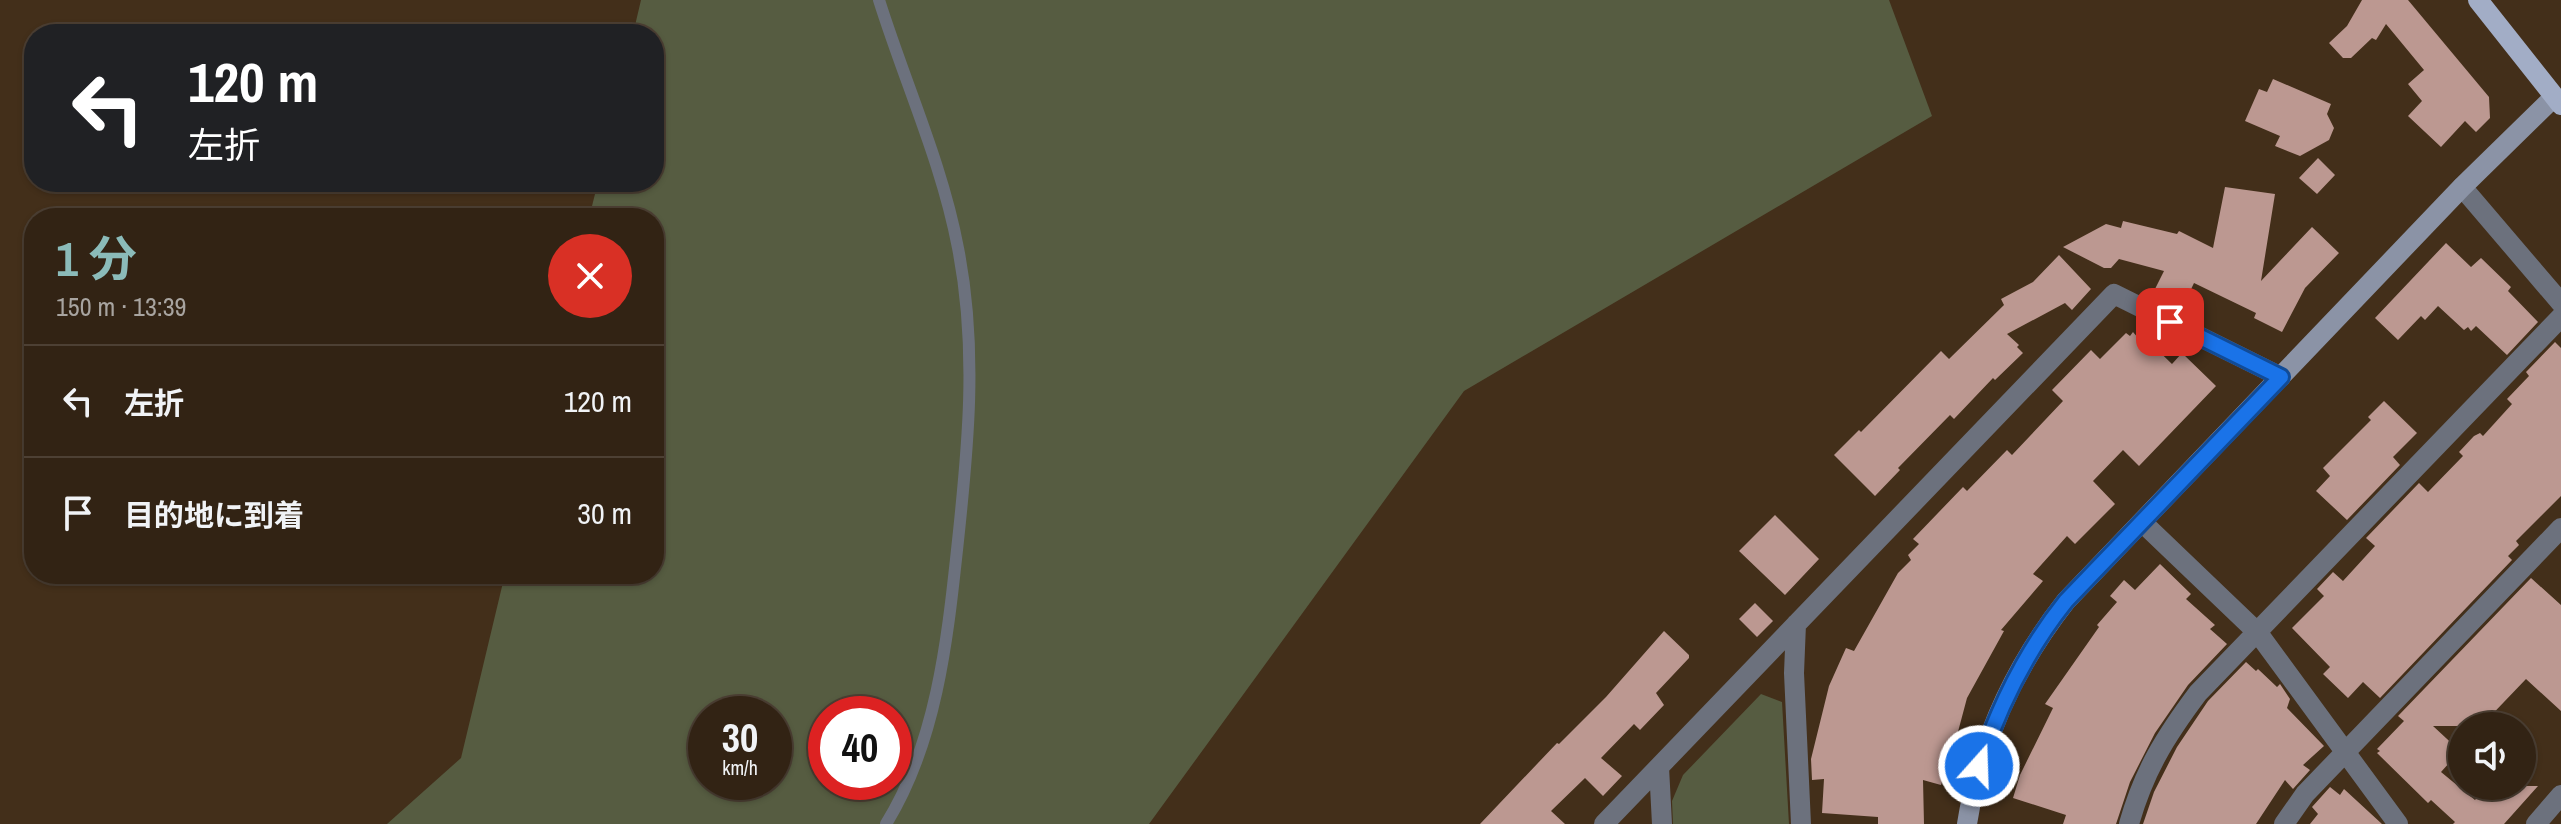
<!DOCTYPE html>
<html lang="ja">
<meta charset="utf-8">
<style>
body{margin:0;font-family:"Archivo Narrow","Noto Sans JP",sans-serif;background:#3a2b1d;color:#f1f3f6;height:100vh;display:flex;flex-direction:column;font-size:30px;white-space:nowrap}
*{box-sizing:border-box;margin:0}
p{font-size:26px;color:#a8a4a0}
.icon{flex:none;width:44px;height:44px;fill:none;stroke:currentColor;stroke-width:2;stroke-linecap:round;stroke-linejoin:round}
.map{position:relative;flex:1;overflow:hidden}
.drawer{position:absolute;left:24px;top:208px;width:640px;height:376px;display:flex;flex-direction:column;background:#322314;border-radius:32px;box-shadow:0 2px 6px #0004,0 0 0 2px #4d4034}
.drawer>*{flex:none}
.hud{position:absolute;left:24px;top:24px;width:640px;height:168px;border-radius:32px;box-shadow:0 2px 6px #0004,0 0 0 2px #4d4034;background:#202124;color:#fff;overflow:hidden}
.buttons{position:absolute;left:2448px;top:712px;display:grid;gap:16px}
.buttons a{display:grid;place-items:center;width:88px;height:88px;border-radius:50%;background:#322314;box-shadow:0 2px 6px #0004,0 0 0 2px #4d4034;font-size:40px}
.speed{position:absolute;left:688px;top:696px;display:flex;gap:16px;font-size:40px;font-weight:700;text-align:center}
.speed>*{display:grid;place-content:center;width:104px;height:104px;border-radius:50%;background:#322314;box-shadow:0 2px 6px #0004,0 0 0 2px #4d4034;line-height:1}
.speed small{font-size:20px;font-weight:400}
.speed .limit{border:12px solid #d22;background:#fff;color:#111}
.pin{position:absolute;display:grid;place-items:center;width:68px;height:68px;color:#fff;margin:-34px;border-radius:16px;box-shadow:0 4px 12px #0006}
.me{position:absolute;width:88px;margin:-44px;rotate:20deg;stroke-linejoin:round;filter:drop-shadow(0 0 6px #0008)}
.turn{display:flex;align-items:center;gap:28px;height:168px;padding:0 32px;font-size:36px}
.turn .icon{width:104px;height:104px;stroke-width:2.5}
.turn b{display:block;font-size:56px;line-height:68px}
.round{display:grid;place-items:center;flex:none;width:84px;height:84px;border-radius:42px;background:#3a2b1d}
.overview{display:flex;align-items:center;justify-content:space-between;height:136px;padding:0 32px}
h1{font-size:48px;font-weight:700;line-height:60px;color:#8bbbb9}
ul{padding:0;list-style:none}
li{display:flex;align-items:center;gap:24px;height:112px;padding:0 32px;border-top:2px solid #4d4034}
li div{flex:1}
li b{display:block;font-size:30px}
li em{font-style:normal}
.map>svg:first-child{display:block}
.green{fill:#565c41;fill-rule:evenodd}
.building{fill:#bc9891}
.lines{fill:none;stroke-linecap:round;stroke-linejoin:round}
.lane{stroke:#6c717d;stroke-width:12}
.street{stroke:#6c717d;stroke-width:20}
.secondary{stroke:#8b93a6;stroke-width:20}
.primary{stroke:#a2adc6;stroke-width:20}
.route-casing{stroke:#114b97;stroke-width:20}
.route{stroke:#1a73e8;stroke-width:14}
</style>
<div class="map">
<svg width="2561" height="824" viewBox="0 0 2561 824">
<rect width="100%" height="100%" fill="#432f1a"/>
<path class="green" d="M641,0H1889L1932,116L1464,391L1149,824H387L461,758L505,574H654V218H589L598,182H654V34H633ZM706,714H774V782H706ZM826,714H894V782H826Z
M1761,694L1782,702L1789,824H1673L1672,801L1683,775Z"/>
<path class="building" d="M2362,0H2408L2489,97L2490,118L2476,132L2465,121L2441,147L2408,116L2422,101L2408,84L2424,70L2386,24L2376,40L2372,38L2351,58H2343L2329,43L2347,26Z
M2273,79L2331,104L2327,114L2334,128L2329,140L2300,156L2275,146L2280,136L2245,121L2259,89L2267,92Z
M2318,158L2335,175L2317,194L2299,178Z
M2225,187L2275,194L2261,281L2312,227L2339,253L2305,288L2282,332L2254,318L2256,313L2194,283L2182,308L2153,293L2164,271L2119,259L2111,268H2104L2063,247L2106,224L2121,228L2123,221L2177,234L2179,231L2213,248Z
M2446,243L2471,267L2481,258L2511,287L2508,291L2538,322L2507,355L2476,326L2471,331L2468,327L2464,330L2438,306L2425,320L2421,316L2398,340L2375,318Z
M2059,255L2091,289L2072,310L2065,303L2007,334L2019,345L2017,347L2023,353L1995,380L1993,378L1954,419L1950,415L1898,468L1900,470L1875,496L1834,455L1859,430L1861,432L1941,351L1949,359L2004,305L2001,299L2033,282Z
M2133,332L2139,339L2142,335L2172,364L2182,353L2216,386L2139,466L2123,450L2093,481L2115,504L2075,544L2067,536L2033,574L2043,581L2001,630L2004,631L1967,698L1951,758L1948,757L1941,785L1923,780L1924,824H1878V817L1822,813L1824,779L1812,780L1811,759L1829,686L1846,648L1854,651L1898,573L1911,560L1908,555L1919,544L1913,539L1963,487L1967,491L2007,450L2012,455L2063,401L2052,390L2091,350L2100,359L2126,333L2130,336Z
M2555,342L2561,348V496L2516,541L2519,545L2508,556L2512,560L2380,698L2363,682L2348,698L2323,674L2330,667L2292,628L2324,596L2317,589L2333,572L2343,581L2375,546L2366,538L2419,483L2428,492L2463,456L2459,452L2474,436L2480,433L2483,436L2512,404L2507,399L2529,376L2526,372Z
M2384,401L2417,433L2393,457L2400,465L2347,520L2316,491L2330,476L2323,468L2371,420L2368,417Z
M1775,515L1819,559L1785,595L1739,551Z
M2160,564L2191,594L2186,599L2215,625L2210,629L2227,644L2188,685L2155,733L2130,782L2116,824H2063L2066,815L2013,798L2020,775L2053,708L2045,704L2099,627L2097,625L2117,602L2110,596L2124,580L2135,590Z
M2531,578L2561,605V711L2526,679L2481,726H2433L2460,751L2441,772L2475,800L2487,786H2538L2504,824H2453L2455,822L2431,800L2428,803L2377,753L2380,751L2377,749L2404,721L2398,716Z
M1755,603L1773,621L1757,637L1739,619Z
M1664,631L1689,655V658L1656,693L1664,705L1640,730L1634,724L1601,758L1622,776L1603,796L1585,778L1551,811L1565,824H1480L1557,743L1559,744L1606,697Z
M2246,662L2256,671L2258,669L2277,687L2280,684L2290,699L2287,708L2324,746L2303,765L2310,770L2293,789L2285,780L2256,824H2143L2154,792L2177,747L2208,701Z
M2330,787L2340,795L2344,789L2382,824H2310L2318,814L2312,807Z"/>
<g class="lines">
<path class="lane" d="M879,0C905,83 942,163 958,248C978,349 968,449 957,550C947,643 936,743 886,824"/>
<path class="street" d="M2462,187L2561,303
M2142,522L2258,633L2398,824
M1796,624L1794,673L1801,824
M1659,767L1662,824
M1604,824L2114,294L2281,377
M2129,824C2144,771 2165,737 2198,693L2561,317
M2284,824L2305,794L2561,528
M2536,824L2561,795"/>
<path class="secondary" d="M1967,824C1980,742 2015,666 2066,601L2462,187L2554,97"/>
<path class="primary" d="M2478,0L2561,105"/>
</g>
<g class="lines">
<defs>
<path id="route" d="M1979,766C1999,706 2026,651 2066,601L2281,377L2170,322"/>
</defs>
<use href="#route" class="route-casing"/>
<use href="#route" class="route"/>
</g>
</svg>
<div class="buttons">
<a><svg class="icon" aria-label="sound" viewBox="0 0 24 24"><path d="M4 9h4l5-4v14l-5-4H4zM17 9q2 3 0 6"/></svg></a>
</div>
<div class="speed"><div>30<small>km/h</small></div><div class="limit">40</div></div>
<div class="pin" style="left:2170px;top:322px;background:#d93025"><svg class="icon" aria-label="arrive" viewBox="0 0 24 24"><path d="M6 21V4h12l-3 4 3 4H6"/></svg></div>
<svg class="me" style="left:1979px;top:766px" viewBox="-20 -20 40 40"><circle r="17" fill="#1a73e8" stroke="#fff" stroke-width="3"/><path d="M0-11L8 9 0 5-8 9z" fill="#fff"/></svg>
<div class="hud">
<div class="turn"><svg class="icon" aria-label="left" viewBox="0 0 24 24"><path d="M17 20v-9H6M10 6l-5 5 5 5"/></svg><div><b>120 m</b>左折</div></div>
</div>
<section class="drawer">
<div class="overview"><div><h1>1 分</h1><p>150 m · 13:39</p></div><a class="round" style="background:#d93025;color:#fff"><svg class="icon" aria-label="close" viewBox="0 0 24 24"><path d="M6 6l12 12M18 6L6 18"/></svg></a></div>
<ul>
<li><svg class="icon" aria-label="left" viewBox="0 0 24 24"><path d="M17 20v-9H6M10 6l-5 5 5 5"/></svg><div><b>左折</b></div><em>120 m</em></li>
<li><svg class="icon" aria-label="arrive" viewBox="0 0 24 24"><path d="M6 21V4h12l-3 4 3 4H6"/></svg><div><b>目的地に到着</b></div><em>30 m</em></li>
</ul>
</section>
</div>
